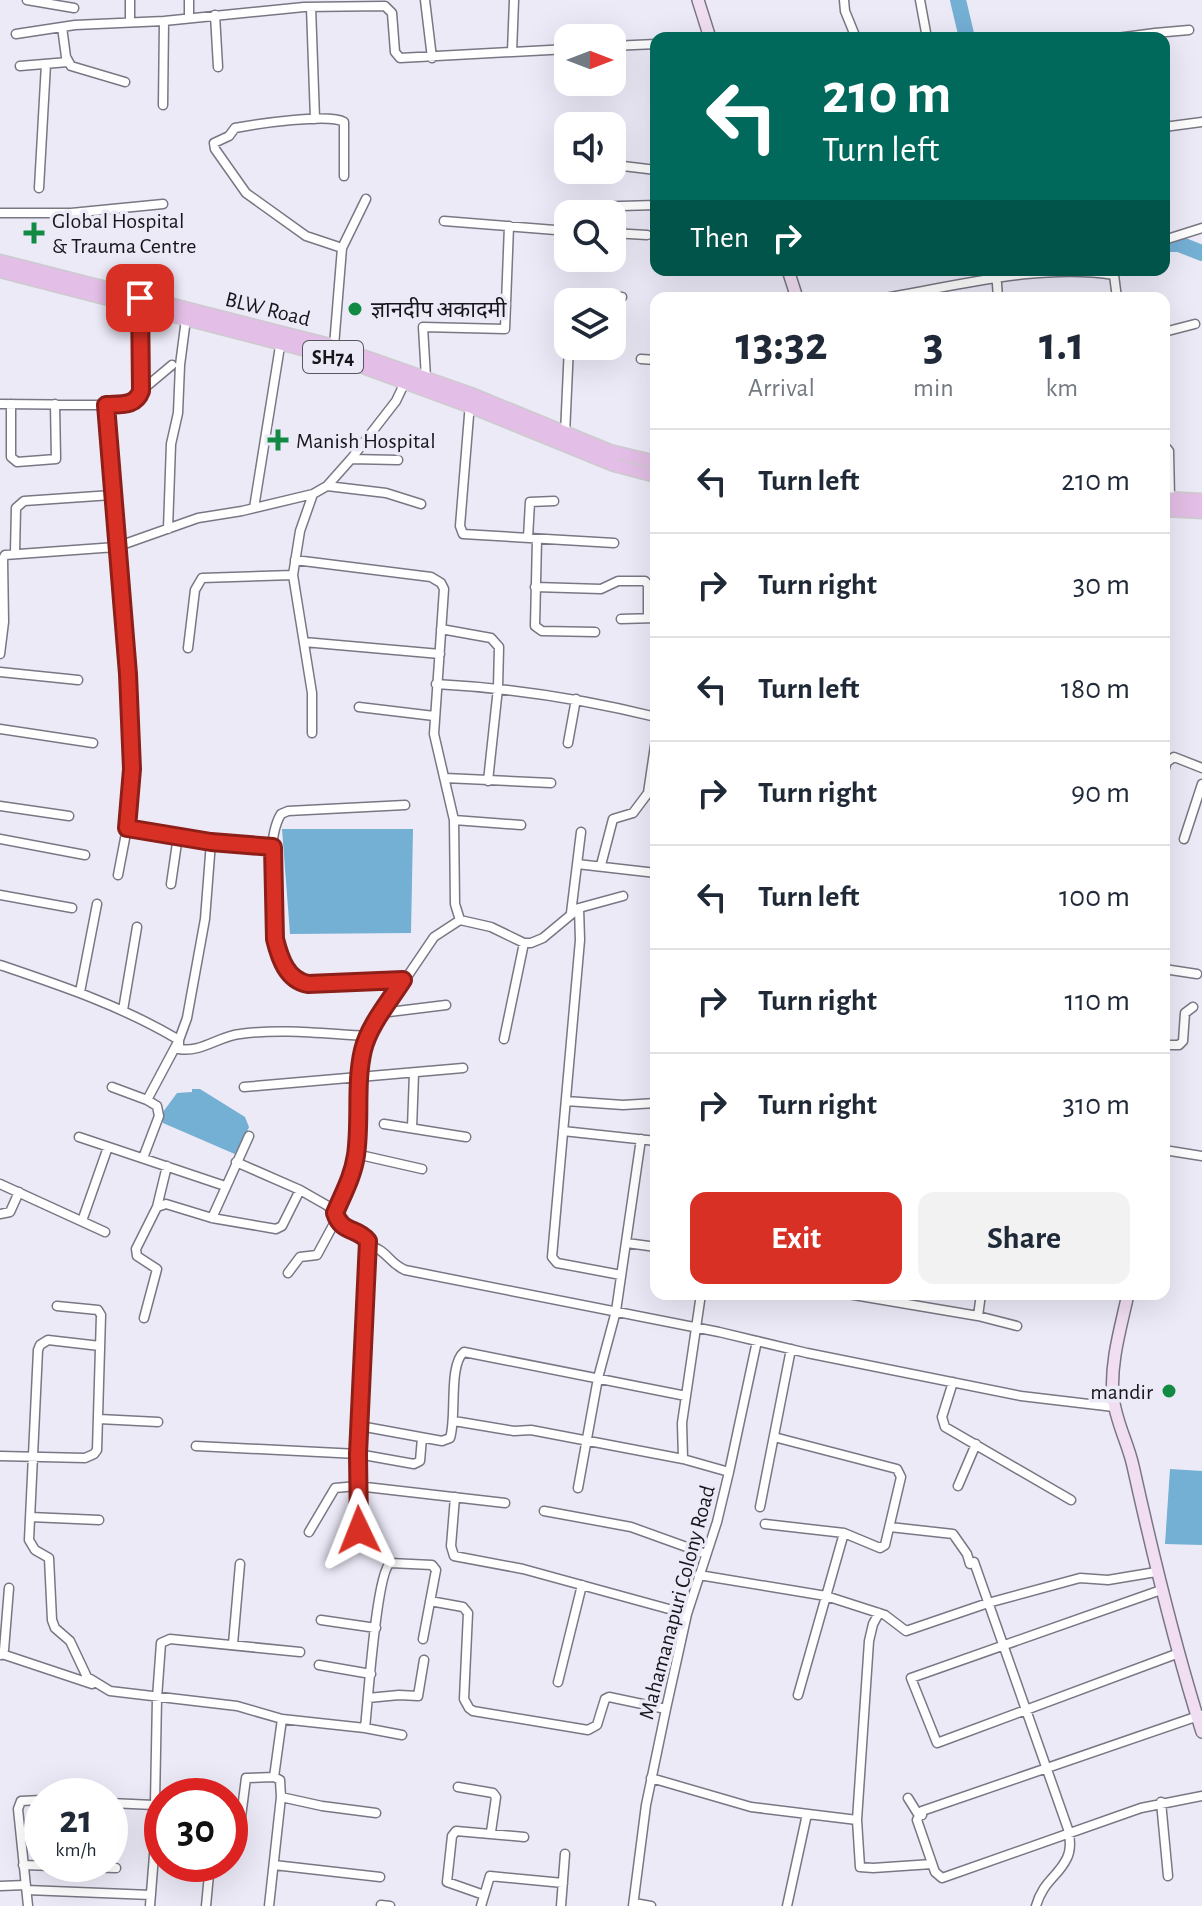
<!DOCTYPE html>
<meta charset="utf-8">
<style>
body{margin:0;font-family:"Alegreya Sans","Noto Sans Devanagari",sans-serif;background:#f2f2f3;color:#1f2937;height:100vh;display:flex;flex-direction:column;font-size:30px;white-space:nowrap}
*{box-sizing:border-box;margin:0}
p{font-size:26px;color:#747a83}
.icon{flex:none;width:44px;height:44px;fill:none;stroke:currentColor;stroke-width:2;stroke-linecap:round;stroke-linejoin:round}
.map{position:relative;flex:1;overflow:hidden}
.details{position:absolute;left:650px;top:292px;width:520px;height:1008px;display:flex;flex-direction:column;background:#fff;border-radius:16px;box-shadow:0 8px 32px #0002}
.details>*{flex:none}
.guide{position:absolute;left:650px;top:32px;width:520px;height:244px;border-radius:16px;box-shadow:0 8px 32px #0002;background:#00695c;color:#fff;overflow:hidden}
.needle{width:52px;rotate:90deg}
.buttons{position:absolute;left:554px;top:24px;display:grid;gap:16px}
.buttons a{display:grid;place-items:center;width:72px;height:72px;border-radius:16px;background:#fff;box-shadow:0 8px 32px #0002;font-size:40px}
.speed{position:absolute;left:24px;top:1778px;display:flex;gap:16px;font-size:40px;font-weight:700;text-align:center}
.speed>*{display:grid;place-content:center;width:104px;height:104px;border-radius:50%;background:#fff;box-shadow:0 8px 32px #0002;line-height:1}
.speed small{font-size:20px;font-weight:400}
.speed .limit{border:12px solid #d22;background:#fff;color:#111}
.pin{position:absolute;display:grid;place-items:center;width:68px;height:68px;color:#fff;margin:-34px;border-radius:16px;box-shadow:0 4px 12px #0006}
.me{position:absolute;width:88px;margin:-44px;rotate:358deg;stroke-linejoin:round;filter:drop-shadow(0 0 6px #0008)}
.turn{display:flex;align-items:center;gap:28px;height:168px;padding:0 40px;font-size:36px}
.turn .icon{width:104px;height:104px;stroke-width:2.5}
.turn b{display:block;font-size:56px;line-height:68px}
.then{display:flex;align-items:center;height:76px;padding:0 40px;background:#0003;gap:16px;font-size:30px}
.eta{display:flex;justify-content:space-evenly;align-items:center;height:136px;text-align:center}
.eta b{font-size:48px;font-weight:700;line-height:56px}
.cta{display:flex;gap:16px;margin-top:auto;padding:16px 40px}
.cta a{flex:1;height:92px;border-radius:16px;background:#d93025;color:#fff;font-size:32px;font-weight:700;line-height:92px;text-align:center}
.cta a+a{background:#f2f2f3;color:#1f2937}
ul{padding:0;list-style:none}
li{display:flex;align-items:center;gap:24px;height:104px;padding:0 40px;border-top:2px solid #e0e1e3}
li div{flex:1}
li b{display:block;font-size:30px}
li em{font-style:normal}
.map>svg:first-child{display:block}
.water{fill:#74afd4}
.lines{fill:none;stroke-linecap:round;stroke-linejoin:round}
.river{stroke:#74afd4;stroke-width:16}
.street-casing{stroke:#797783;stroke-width:11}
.secondary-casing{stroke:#797783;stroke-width:14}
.primary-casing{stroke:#cccccd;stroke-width:15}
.street{stroke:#fff;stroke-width:8}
.secondary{stroke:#f1def2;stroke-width:11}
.primary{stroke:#e3bee6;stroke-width:12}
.route-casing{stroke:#8d1f18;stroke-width:20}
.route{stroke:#d93025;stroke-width:14}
.poi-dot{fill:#138a44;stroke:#edeaf8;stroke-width:3}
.labels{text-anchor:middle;stroke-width:7;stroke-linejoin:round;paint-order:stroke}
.shield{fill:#edeaf8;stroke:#57565d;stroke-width:2}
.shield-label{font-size:20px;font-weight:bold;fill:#17161b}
.poi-label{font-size:22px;fill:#17161b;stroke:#edeaf8;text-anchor:start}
.street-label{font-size:22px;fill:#17161b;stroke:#edeaf8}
</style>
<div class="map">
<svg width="1202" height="1906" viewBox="0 0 1202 1906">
<rect width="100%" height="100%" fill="#edeaf8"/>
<path class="water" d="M282,829H413L411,933L290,934Z
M192,1089H200L245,1117L249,1127L237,1155L163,1123V1112L177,1093L192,1092Z
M1170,1469L1202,1471V1545L1165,1544Z"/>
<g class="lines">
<path class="river" d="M958,0L967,38
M1164,244H1179L1202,253"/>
<defs>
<path id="street" d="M27,0L74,8
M189,0V17
M425,0L432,58
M844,0L845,11L856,38
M920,0L927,38
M311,7L315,119
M215,15L218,67
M130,21V0
M62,27L66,57L71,66L125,82
M16,34L75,25L164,21L304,7L385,6L392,13L395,52L400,58L568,49
M1117,38L1155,33
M1155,38V33L1189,30
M612,46L656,44
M512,52L514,0
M20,66L68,62
M163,105L164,21
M1164,127L1202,122
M623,166L656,170
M39,188L46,64
M0,213H71L163,204
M581,214L586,207L656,205
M444,221L568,231
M612,233L647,235
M1164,240L1202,228
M342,248L306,236L246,193L215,149L214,143L229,136L235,128C256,124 329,113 344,122V176
M996,270L998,298
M884,298C956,286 1042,263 1114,275L1117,298
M572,302L578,297H622
M1164,332L1195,324
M334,346L342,248L366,199
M641,359L656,360
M426,378L423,327L505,329L509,226
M141,391L172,365
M470,403L460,526L463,534L614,543
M0,404L106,405L135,401L141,391L139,303
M11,404V457L17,462L56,459L55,404
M106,405L116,547L126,647L132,769L127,828L118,875
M565,434L569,346
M1164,445L1169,451L1170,498
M351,459L398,460
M327,486L386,493L421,504
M254,508L281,340
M168,529L171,444L178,413L180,365L186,319
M528,538L530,502L554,501
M537,539L535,626L542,631L595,632
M15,553L16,508L24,501L112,495
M295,560L431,577L441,583L444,589L434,734L454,820L455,904L460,920L491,927L524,943H531L543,938L579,908L623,896
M535,587L601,589L618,581H645L648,585V618
M621,619L656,618
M441,629L491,638L499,647L498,688L488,781
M304,642L440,654
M188,648L195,590L202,578L293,575
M0,654L4,622L3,559L5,555L116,547L198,518L242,511L313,494L327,486L351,459L396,401L406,380
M0,672L78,680
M436,684C511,688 583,699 656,717
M359,707L434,716
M0,729L93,743
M312,733V693L293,575L300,531L313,494
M568,743L576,699
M1164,771L1167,762L1174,757L1202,768
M445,778L551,783
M0,806L69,816
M454,820L521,825
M127,828L211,842L273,847
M0,839L85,855
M1184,839L1202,784
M577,864L656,873
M601,865L613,819L633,813L648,793L656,739
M171,884L178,836
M0,895L72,908
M579,908L580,940L552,1257L557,1263L621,1275
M571,913L581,832
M0,965C62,986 122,1006 179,1040V1049C201,1053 219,1036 240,1034C282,1028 326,1034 367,1036
M1164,969L1197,974
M403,980L308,984C287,980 280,959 275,939C274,907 264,841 281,814L288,811L405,805
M80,992L97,904
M123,1010L137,927
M381,1013L446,1005
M504,1039L524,943
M1164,1045H1179L1183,1041L1185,1013L1193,1007
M112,1087L147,1100L157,1106L159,1116L143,1158
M244,1087L463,1068
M147,1100L179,1040L187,1018L205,919L211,842
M566,1101L623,1105L656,1103
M384,1124L466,1137
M412,1128L414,1073
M563,1131L656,1141
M79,1137L225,1186
M1164,1150L1202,1156
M356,1154L422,1169
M236,1162L300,1190L328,1206L343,1227L367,1239L358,1454L359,1530
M0,1184L105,1232
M157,1207L167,1166
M335,1213L353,1173L356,1154L359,1078L367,1036L434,937L460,920
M0,1214L10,1212L19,1192
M212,1218L249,1136
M82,1221L108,1147
M627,1243L656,1247
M368,1245C389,1251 387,1262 405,1270L719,1332L807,1353L1021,1396L1114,1407
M288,1273L300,1257L317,1255L337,1218
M848,1294L978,1316L1017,1326
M978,1316L981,1294
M144,1318L157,1269L137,1256L136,1249L157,1207L166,1204L212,1218L276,1229L282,1226L300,1190
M100,1346L48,1340L40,1345L38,1350L29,1540L35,1550L49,1558L52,1620L55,1628L70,1641L87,1677L110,1691L237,1706L282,1719
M953,1382L942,1417L945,1427L1071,1500
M99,1419L158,1422
M454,1421L514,1431L531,1430L683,1459
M360,1426L442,1441L450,1438C457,1417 448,1365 464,1352L686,1396
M774,1437L897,1469L901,1477L885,1545L880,1548L844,1533
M196,1446L358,1454L414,1464L420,1461L422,1438
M0,1456L85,1458L94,1454L97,1450L101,1315L98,1310L57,1306
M729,1472L757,1341
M958,1486L976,1444
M578,1488L598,1378L616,1311L641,1139
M455,1497L451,1546L454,1556L523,1569L687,1614
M760,1507L791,1349
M544,1511L631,1527L706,1554
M30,1517L99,1520
M765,1524L844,1533L798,1695
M890,1527L953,1534L967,1554L970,1564
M309,1532L335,1488L357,1486L505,1503
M974,1562L1069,1832C1070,1841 1071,1850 1067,1858C1058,1877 1043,1881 1036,1906
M699,1575L826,1596L885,1615L906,1631L988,1603L1080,1578L1108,1580L1156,1572
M1161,1590L911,1678L937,1743L1179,1653
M430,1601L463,1607L468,1613L464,1699L469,1708L473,1711L588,1730L597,1725L605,1699L609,1697L666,1709
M321,1620L376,1628
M233,1644L240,1564
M2,1654L92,1684
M0,1655L4,1650L9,1588
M319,1665L371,1674
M558,1682L582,1585
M368,1698L399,1695L418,1696L424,1660
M1201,1715L922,1811L917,1820L935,1872L942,1878L1141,1808L1202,1796
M365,1728C368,1702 376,1575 390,1563L432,1565L436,1570L423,1639
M274,1777L282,1719L365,1728L402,1735
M651,1778L751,1807L857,1820L860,1867L873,1868L932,1864
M458,1787L493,1793L496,1797L491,1832
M281,1797L322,1806L376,1813
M908,1798L918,1814L922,1815
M1161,1802L1168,1876
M110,1803L154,1805
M241,1817L246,1778L274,1777L280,1780L281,1797L269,1906
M857,1820L869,1641L873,1624L879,1613
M23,1865L116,1868
M274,1865L380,1877
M0,1886L26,1885
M27,1890L151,1895
M484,1895L447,1882L452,1836L456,1831L524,1837
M634,1903L651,1906
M381,1905L390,1906
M28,1906L18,1809L21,1801L42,1800
M150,1906L154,1855L157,1698L161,1643L170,1639L300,1652
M206,1906L210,1864
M481,1906L490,1876L563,1883
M561,1906L565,1854
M633,1906L646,1805L666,1709L687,1614L717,1522L729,1472L683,1459L682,1423L701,1294
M787,1906L807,1814"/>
<path id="secondary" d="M698,0L710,38
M788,270L797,298
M1128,1294C1121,1327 1110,1362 1113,1396C1115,1420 1128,1443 1133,1466C1153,1556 1174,1644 1202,1732"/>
<path id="primary" d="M0,261L334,346L471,394L610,451L656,462
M0,271L341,359L469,406L614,465L656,476
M1164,498L1202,500
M1164,510L1202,512"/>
</defs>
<use href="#street" class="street-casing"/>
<use href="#secondary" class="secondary-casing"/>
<use href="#primary" class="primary-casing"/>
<use href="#street" class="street"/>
<use href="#secondary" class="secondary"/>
<use href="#primary" class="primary"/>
</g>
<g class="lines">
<defs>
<path id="route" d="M140,298L141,391C135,407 121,404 106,405L128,674L132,769L127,828L211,842L273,847L275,939C280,959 287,980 308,984L403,980C389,1002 369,1025 363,1050C355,1084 361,1120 356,1155C353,1176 343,1194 335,1213C342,1234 357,1227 368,1241L358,1454L359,1530"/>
</defs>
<use href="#route" class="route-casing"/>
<use href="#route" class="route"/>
</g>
<g class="poi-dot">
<path d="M30 221h8v8h8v8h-8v8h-8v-8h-8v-8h8z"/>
<circle cx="355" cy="309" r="8"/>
<path d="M274 428h8v8h8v8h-8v8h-8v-8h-8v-8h8z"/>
<circle cx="1169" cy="1391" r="8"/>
</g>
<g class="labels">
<rect class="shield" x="303" y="341" width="60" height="32" rx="6"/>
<g class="shield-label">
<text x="333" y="364">SH74</text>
</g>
<g class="poi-label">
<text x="52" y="228">Global Hospital<tspan x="52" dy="25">&amp; Trauma Centre</tspan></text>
<text x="371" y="317">ज्ञानदीप अकादमी</text>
<text x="296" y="448">Manish Hospital</text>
<text x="1153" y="1399" text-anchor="end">mandir</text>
</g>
<g class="street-label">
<text transform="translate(268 308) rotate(14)" y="8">BLW Road</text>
<text transform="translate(676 1602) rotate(-75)" y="8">Mahamanapuri Colony Road</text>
</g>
</g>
</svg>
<div class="buttons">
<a><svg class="needle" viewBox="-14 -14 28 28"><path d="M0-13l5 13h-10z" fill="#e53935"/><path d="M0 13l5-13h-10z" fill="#747a83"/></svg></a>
<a><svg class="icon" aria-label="sound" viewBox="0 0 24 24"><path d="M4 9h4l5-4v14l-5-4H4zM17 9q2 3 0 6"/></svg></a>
<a><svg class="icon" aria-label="search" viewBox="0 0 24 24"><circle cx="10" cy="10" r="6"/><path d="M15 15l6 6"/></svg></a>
<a><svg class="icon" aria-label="layers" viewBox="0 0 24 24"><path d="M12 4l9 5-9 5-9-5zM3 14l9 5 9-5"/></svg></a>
</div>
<div class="speed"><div>21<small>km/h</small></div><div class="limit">30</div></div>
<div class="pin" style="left:140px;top:298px;background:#d93025"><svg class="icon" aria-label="arrive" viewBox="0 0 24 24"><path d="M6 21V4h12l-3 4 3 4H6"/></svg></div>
<svg class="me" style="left:359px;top:1530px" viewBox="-20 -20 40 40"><path d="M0-17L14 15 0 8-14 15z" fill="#d93025" stroke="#fff" stroke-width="4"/></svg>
<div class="guide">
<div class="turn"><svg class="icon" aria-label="left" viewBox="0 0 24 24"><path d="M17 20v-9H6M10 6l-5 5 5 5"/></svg><div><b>210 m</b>Turn left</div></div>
<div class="then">Then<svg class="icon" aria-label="right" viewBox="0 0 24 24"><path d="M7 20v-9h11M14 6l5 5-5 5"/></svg></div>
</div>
<section class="details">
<div class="eta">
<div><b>13:32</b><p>Arrival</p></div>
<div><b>3</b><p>min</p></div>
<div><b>1.1</b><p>km</p></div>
</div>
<ul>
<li><svg class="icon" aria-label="left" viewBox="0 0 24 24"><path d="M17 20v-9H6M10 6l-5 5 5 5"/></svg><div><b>Turn left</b></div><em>210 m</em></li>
<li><svg class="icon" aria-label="right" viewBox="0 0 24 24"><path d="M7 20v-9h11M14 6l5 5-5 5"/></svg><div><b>Turn right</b></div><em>30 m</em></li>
<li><svg class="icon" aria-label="left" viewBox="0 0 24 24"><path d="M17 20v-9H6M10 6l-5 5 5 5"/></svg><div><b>Turn left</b></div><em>180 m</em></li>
<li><svg class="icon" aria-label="right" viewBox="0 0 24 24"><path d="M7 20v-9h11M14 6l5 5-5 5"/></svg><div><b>Turn right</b></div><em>90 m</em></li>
<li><svg class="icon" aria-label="left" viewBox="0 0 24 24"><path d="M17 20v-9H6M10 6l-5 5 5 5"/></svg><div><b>Turn left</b></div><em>100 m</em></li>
<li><svg class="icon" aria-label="right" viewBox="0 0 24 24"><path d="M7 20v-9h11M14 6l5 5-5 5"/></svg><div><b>Turn right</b></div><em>110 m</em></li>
<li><svg class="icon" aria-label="right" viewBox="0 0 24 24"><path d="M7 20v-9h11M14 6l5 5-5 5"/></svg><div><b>Turn right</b></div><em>310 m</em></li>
</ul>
<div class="cta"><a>Exit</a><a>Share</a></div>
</section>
</div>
